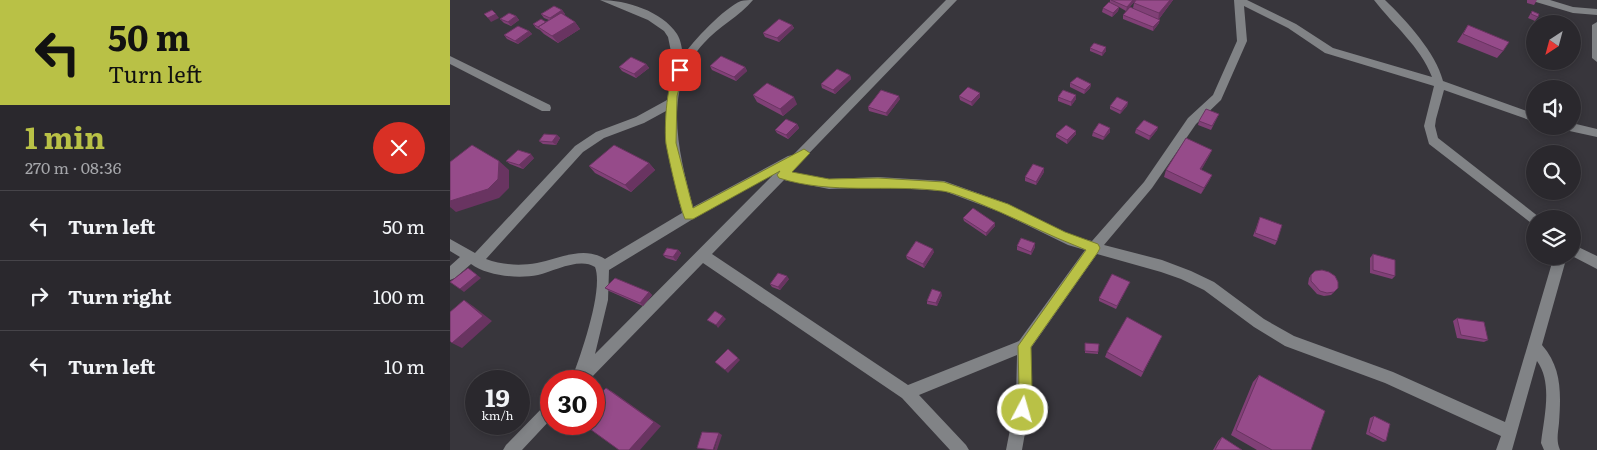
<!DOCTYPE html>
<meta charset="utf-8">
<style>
body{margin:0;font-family:Literata,serif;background:#323035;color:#f1f3f6;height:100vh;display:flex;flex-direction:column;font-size:19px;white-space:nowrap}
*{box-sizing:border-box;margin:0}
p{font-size:16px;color:#a5a6aa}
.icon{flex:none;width:28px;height:28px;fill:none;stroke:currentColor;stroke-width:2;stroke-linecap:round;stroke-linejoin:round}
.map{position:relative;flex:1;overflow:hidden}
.details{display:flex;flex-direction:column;background:#2a282d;width:450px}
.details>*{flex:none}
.guide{background:#b9c146;color:#111;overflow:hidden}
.needle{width:32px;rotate:216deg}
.fabs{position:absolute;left:1076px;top:15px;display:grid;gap:10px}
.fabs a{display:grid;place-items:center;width:55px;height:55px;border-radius:50%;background:#2a282d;box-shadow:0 2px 8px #0003,0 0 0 1px #464449;font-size:25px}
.speed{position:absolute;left:15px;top:370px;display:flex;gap:10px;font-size:25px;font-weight:700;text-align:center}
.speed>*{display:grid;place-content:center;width:65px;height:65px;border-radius:50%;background:#2a282d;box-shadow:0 2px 8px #0003,0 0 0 1px #464449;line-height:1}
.speed small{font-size:12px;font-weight:400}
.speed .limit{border:8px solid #d22;background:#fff;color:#111}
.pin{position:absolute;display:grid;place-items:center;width:42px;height:42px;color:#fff;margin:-21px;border-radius:10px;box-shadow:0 2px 8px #0006}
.me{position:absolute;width:55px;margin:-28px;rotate:6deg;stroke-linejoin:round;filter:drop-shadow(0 0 4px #0008)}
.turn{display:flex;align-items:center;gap:18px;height:105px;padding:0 25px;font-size:22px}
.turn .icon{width:65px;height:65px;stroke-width:2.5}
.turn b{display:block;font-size:35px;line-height:42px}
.round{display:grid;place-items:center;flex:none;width:52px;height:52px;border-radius:26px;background:#323035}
.head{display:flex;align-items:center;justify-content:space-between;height:85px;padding:0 25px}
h1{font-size:30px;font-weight:700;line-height:38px;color:#b9c146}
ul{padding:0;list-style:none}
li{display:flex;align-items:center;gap:15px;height:70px;padding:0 25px;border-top:1px solid #464449}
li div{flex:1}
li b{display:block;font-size:19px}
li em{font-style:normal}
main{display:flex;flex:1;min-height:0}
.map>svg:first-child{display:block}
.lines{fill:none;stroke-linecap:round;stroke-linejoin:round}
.minor{fill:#818386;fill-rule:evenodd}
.wall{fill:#814077}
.shaded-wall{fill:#693461}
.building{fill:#964b8a;stroke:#693461}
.route{fill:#b9c146;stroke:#787d2e}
</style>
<main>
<section class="details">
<div class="guide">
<div class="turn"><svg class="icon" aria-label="left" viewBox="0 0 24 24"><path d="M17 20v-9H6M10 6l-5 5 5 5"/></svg><div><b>50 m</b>Turn left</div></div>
</div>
<div class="head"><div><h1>1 min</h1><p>270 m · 08:36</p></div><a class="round" style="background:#d93025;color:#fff"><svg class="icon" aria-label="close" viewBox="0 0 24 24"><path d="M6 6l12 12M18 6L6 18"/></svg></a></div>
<ul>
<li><svg class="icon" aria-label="left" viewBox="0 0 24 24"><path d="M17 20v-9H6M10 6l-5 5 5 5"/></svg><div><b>Turn left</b></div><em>50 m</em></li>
<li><svg class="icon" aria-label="right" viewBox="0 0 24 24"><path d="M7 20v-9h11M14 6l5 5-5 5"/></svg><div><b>Turn right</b></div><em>100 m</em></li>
<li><svg class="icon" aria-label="left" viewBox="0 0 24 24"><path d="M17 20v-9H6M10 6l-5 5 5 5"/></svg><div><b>Turn left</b></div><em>10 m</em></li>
</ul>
</section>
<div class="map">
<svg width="1147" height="450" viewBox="0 0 1147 450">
<rect width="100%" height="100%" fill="#38363c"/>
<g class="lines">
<path class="minor" d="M150,0C176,0 212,11 227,34C231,40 232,49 233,56C243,41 274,8 291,1C294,0 299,0 303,0C290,16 268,27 254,43C211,89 229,153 243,207L338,156L343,155L496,0H507L341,172L379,179L428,177L494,181L558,204L625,237L642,241L694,182L738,118L763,95L787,41L784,0H797L846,24L883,48L982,77C970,46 944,26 924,0H935C956,20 986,53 993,81L1085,114V122L994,90L986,119L985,126L988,138L1089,217L1090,219H1085V226L979,144L974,126L984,86L875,53L838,28L794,6L797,41L771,100L746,124L702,188L654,245L712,260L741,271L764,282L814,319L844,336L943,372L1055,422L1104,256H1117L1092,345C1112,368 1111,393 1109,423C1108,433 1106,441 1110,450H1094L1091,443C1094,417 1103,383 1087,361L1062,450H1046L1051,436L935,383L835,346L804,327L754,290L731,279L711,272L647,254L581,348V399L572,450H556L566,399L567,355L469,395L516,445L519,450H500L452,398L253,263L138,381H121C130,357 154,290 145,267C130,257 104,271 88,275C68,279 37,276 21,264L5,278L0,280V266L10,257L0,251V239L25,253L125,146L146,132L186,117L217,100L225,71L218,37L214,31L198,20ZM216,111L218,151L232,213L155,259C133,245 109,259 87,263C70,266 52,265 36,259L133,152L154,138L194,123ZM324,174L145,354L158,300L159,270L243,219ZM334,180L379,189L428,187L494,191L550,212L618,245L635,250L569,341L458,385L262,254Z
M1084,0H1100L1123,7L1147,9V15L1123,13L1086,2Z
M1147,22V62L1142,58V25Z
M0,56L100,105L101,108L100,111H92L0,64Z
M1122,123L1147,129V137L1115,130L1110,126H1122Z
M1122,244L1147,256V269L1122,256Z
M101,402V419L72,450H53L56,445L96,404Z"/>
</g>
<path class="wall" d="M660,0H686L676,11L669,7L668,11L662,17L652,12L653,8L660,3Z
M686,0H723L709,19V23L703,31L673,19V15L683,8L684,3Z
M1077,0H1087L1084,5L1077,3Z
M112,10L115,14L114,15L125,22L130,29L108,43L94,34L90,30L86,28L83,24L96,22L99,20L94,18L91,14Z
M1082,11L1088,17L1085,21L1078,18Z
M66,16L69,20L61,26L54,23L50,19Z
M342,25L344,28L329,42L315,37L313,33Z
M1018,25L1053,51L1047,58L1007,42Z
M79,31L82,34L68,44L57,39L54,35Z
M640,48L656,51L652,56L640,51Z
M196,64L199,68L186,78L172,71L169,67Z
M260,66L295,67L297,71L286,81L262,70Z
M400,75L401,79L385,94L372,88L371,84Z
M620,83L641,84L640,88L634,94L620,87Z
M530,93V97L522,106L510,100L509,96Z
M303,95L347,104L333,116L307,102Z
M608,97L626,99L621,106L608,101Z
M450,99L437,116L419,111L418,107Z
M678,102L677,106L670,114L660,109V106Z
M769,114L761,130L748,125L749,121Z
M347,124L349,128L338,139L327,133L325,130Z
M708,127L707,130L699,140L685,133L686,129Z
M626,131V134L617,144L606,137V134Z
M643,132H660L653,140L642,136Z
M107,135L110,138L106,145L93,144L89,141Z
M762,150L759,156L751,170L762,175L759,181L751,194L714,177L716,170Z
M84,158L73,169L60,164L56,161Z
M199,163L205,170L181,192L145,173L139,166Z
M594,172L586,185L575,181V177Z
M810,217L827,241L825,245L803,236Z
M513,218L545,223V226L536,236L514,221Z
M567,246L585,247L581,255L567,250Z
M228,250L231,253L226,261L216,258L213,255Z
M484,252L474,268L457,259L456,256Z
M923,254L945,276L942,279L920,273V258Z
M861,275L888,288L881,295L874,296L867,294L858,284L859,278Z
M339,279L330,290L322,287L320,284Z
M680,282L666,309L649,301V298Z
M155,288L199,292L202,295L193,306L159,291Z
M492,295L487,306L477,304V301Z
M1007,318L1038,340L1034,342L1007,338L1003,321Z
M712,336L691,377L655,357L657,352Z
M635,343L648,352V354L635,353Z
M809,375L861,450H807L781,435L803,382Z
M924,416L936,441L933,442L916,434L920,418Z
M772,437L792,450H763L768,441Z"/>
<path class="shaded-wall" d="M683,0H686L676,11L677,7Z
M720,0H723L708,20L709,13Z
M669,7L668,11L662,17L663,13Z
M112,10L115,14L103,22L100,18Z
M46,14L49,18L41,22L38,18Z
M66,16L69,20L61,26L58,22Z
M710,20L709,23L703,31V27Z
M125,22L130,29L108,43L102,36Z
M342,25L344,28L329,42L327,38Z
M79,31L82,34L68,44L65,41Z
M656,47V51L652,56V53Z
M196,64L199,68L186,78L184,74Z
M295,67L297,71L286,81L284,77Z
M400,75L401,79L385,94L383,90Z
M641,84L640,88L634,94L635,90Z
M530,93V97L522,106L521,102Z
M626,95V99L621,106V102Z
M449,96L450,99L437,116L436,113Z
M344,97L347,104L333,116L330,109Z
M678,102L677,106L670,114L671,111Z
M347,124L349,128L338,139L336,135Z
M708,127L707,130L699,140L700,136Z
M660,128V132L653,140L654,137Z
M626,131V134L617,144V140Z
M107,135L110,138L106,145L102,142Z
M762,150L759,156L748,176L750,169Z
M81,154L84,158L73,169L69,165Z
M49,161L59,170V188L49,198L6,212L0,207V201Z
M199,163L205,170L181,192L175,185Z
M594,168V172L586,185V182Z
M762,175L759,181L751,194L754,188Z
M545,223V226L536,236V233Z
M585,243V247L581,255V252Z
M483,249L484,252L474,268L473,264Z
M228,250L231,253L226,261L223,257Z
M18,268L31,278L14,292L10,289Z
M337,276L339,279L330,290L328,287Z
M199,292L202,295L193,306L190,303Z
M491,292L492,295L487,306L486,303Z
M14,300L23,306L42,321L12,348L2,343Z
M273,316L276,319L268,328L266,325Z
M288,358L290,360L278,373L275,370Z
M156,388L163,392L211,426L190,450H179Z
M269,433L272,435L267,450H264Z"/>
<path class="building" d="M661,0H683L677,7Z
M686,0H720L709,13L684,3Z
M659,2L669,7L663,13L653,8Z
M104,6L112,10L100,18L91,14Z
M680,7L710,20L703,27L673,15Z
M42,10L46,14L38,18L34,14Z
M1082,11L1089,14L1088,17L1081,14Z
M59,13L66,16L58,22L50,19Z
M111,13L125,22L102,36L88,27Z
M91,19L96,22L88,27L83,24Z
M329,19L342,25L327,38L313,33Z
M1018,25L1059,42L1053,51L1013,34Z
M68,26L79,31L65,41L54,35Z
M644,43L656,47L652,53L640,48Z
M271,56L295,67L284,77L260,66Z
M181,57L196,64L184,74L169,67Z
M387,69L400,75L383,90L371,84Z
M627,77L641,84L635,90L620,83Z
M317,83L344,97L330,109L303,95Z
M518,87L530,93L521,102L509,96Z
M431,90L449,96L436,113L418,107Z
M613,90L626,95L621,102L608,97Z
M667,97L678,102L671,111L660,106Z
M756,109L769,114L762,126L749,121Z
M336,119L347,124L336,135L325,130Z
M694,120L708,127L700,136L686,129Z
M649,123L660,128L654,137L643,132Z
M616,125L626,131L617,140L606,134Z
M94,134L107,135L102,142L89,141Z
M736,138L762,150L750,169L762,175L754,188L716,170Z
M22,145L49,161L48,179L38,189L0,201V162Z
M164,145L199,163L175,185L139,166Z
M68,150L81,154L69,165L56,161Z
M583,164L594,168L586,182L575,177Z
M523,208L545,223L536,233L513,218Z
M810,217L832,225L827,241L805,233Z
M571,238L585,243L581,252L567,246Z
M466,241L483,249L473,264L456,256Z
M217,248L228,250L223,257L213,255Z
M923,254L945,260V276L923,270Z
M18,268L27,275L10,289L0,282Z
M872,270L879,272L885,276L888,282V288L884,292L877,293L870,291L861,281V275L865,271Z
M328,273L337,276L328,287L320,284Z
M662,274L680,282L667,306L649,298Z
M165,278L199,292L190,303L155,288Z
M482,289L491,292L486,303L477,301Z
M14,300L33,316L2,343L0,341V312Z
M265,311L273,316L266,325L257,320Z
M677,317L712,336L693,372L657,352Z
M1007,318L1034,322L1038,340L1011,335Z
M635,343L649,344L648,352L635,351Z
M278,349L288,358L275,370L265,362Z
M809,375L875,411L861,450H822L786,430Z
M156,388L204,422L179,450H169L133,424H144V400Z
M924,416L940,424L936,441L919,432Z
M252,432L269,433L263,450L247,448Z
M772,437L792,450H765Z"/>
<path class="route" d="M230,67L234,70L227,96L226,143L243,208L354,149L360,153L342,172L379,179L428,178L494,182L558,204L615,232L648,244L650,248L648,252L581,347L582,388L578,415L573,417L568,415L566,410L569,388L568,346L636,250C597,235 560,215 521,200C512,197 501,192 492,191C438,184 381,195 329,178L327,175L330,171L243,219H235C229,205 219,160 216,144C214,131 216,72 230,67Z"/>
</svg>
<div class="fabs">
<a><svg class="needle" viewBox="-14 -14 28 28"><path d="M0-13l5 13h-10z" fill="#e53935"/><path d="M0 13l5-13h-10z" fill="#a5a6aa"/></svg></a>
<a><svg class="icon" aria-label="sound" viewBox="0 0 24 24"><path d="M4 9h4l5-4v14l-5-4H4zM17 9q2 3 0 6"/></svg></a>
<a><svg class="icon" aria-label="search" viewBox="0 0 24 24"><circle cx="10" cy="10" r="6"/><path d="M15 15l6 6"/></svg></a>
<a><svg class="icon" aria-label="layers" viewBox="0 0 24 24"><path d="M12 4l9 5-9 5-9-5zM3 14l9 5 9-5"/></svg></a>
</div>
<div class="speed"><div>19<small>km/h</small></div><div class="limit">30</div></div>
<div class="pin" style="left:230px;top:70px;background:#d93025"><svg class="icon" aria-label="arrive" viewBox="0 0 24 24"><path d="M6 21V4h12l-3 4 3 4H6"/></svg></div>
<svg class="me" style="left:573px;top:410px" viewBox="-20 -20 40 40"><circle r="17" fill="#b9c146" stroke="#fff" stroke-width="3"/><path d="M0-11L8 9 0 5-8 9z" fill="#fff"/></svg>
</div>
</main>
